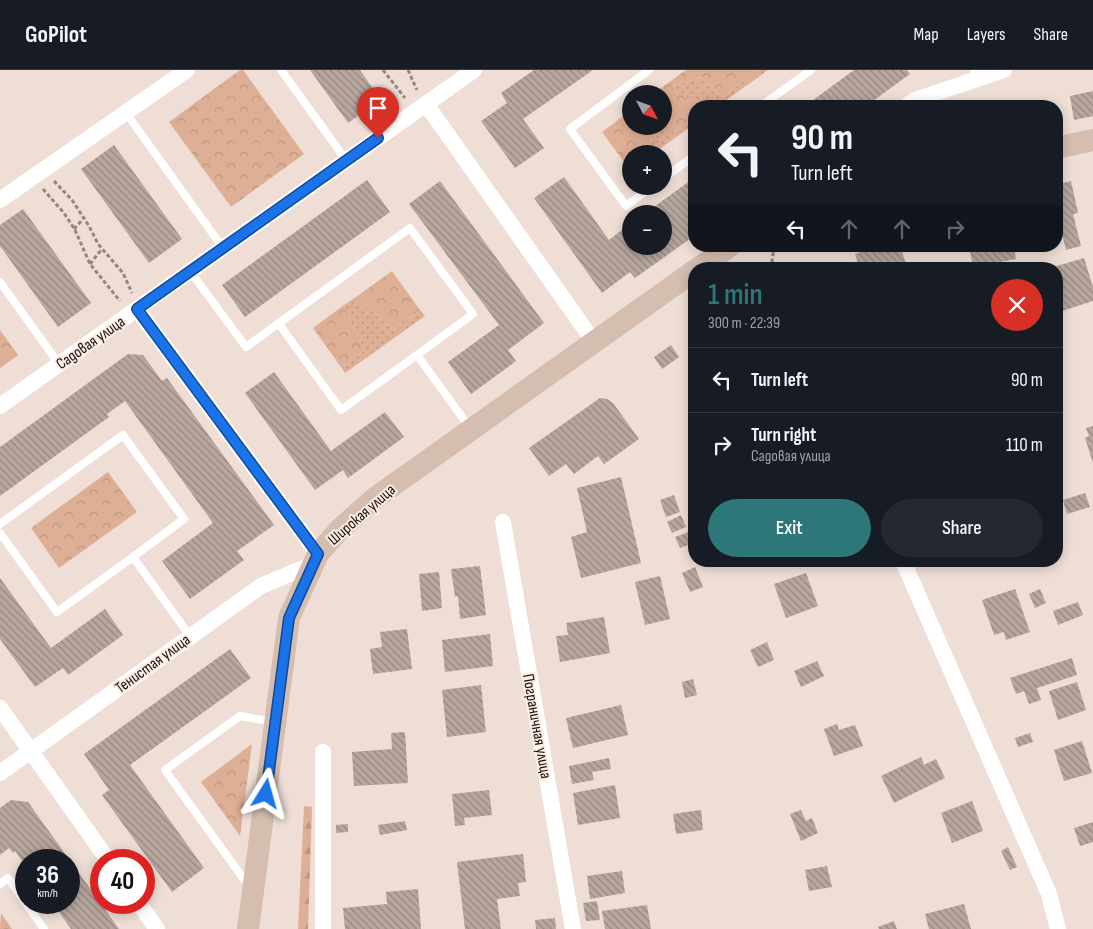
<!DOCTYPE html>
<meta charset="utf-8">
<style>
body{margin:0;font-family:"Sofia Sans Condensed",sans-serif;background:#242831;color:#f1f3f6;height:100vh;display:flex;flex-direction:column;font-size:19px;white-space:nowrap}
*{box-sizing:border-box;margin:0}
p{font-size:16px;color:#9ea1a6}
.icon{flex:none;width:28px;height:28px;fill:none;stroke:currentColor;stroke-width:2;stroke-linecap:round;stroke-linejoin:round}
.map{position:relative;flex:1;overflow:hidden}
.panel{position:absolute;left:688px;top:192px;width:375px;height:305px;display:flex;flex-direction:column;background:#171b24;border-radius:20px;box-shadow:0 2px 12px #0003}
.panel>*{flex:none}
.hud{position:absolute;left:688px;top:30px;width:375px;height:152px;border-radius:20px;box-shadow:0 2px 12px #0003;background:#171b24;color:#f1f3f6;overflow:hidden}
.needle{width:32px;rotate:131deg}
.buttons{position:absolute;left:622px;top:15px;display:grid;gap:10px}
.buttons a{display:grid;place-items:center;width:50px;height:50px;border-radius:50%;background:#171b24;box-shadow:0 2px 12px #0003;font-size:25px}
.speed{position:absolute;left:15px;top:779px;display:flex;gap:10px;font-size:25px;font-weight:700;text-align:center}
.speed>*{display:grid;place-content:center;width:65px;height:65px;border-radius:50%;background:#171b24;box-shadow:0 2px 12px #0003;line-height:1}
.speed small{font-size:12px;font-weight:400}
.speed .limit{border:8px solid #d22;background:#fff;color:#111}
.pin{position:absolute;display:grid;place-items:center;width:42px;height:42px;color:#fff;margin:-51px -21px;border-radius:50% 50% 50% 0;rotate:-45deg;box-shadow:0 0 5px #0007}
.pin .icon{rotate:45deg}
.me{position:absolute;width:55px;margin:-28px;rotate:8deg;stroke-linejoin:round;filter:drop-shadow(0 0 4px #0008)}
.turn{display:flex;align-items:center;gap:18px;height:105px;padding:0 20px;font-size:22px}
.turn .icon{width:65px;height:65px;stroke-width:2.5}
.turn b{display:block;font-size:35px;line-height:42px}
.lanes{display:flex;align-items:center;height:48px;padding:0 20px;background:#0003;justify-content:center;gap:25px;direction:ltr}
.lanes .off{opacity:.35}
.round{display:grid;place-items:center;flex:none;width:52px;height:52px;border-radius:26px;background:#242831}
.headline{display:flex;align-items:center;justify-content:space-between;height:85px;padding:0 20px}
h1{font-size:30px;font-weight:600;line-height:38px;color:#2d777a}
.action{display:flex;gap:10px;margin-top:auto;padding:10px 20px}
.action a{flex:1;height:58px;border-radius:30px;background:#2d777a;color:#fff;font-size:20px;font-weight:600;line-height:58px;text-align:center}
.action a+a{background:#242831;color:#f1f3f6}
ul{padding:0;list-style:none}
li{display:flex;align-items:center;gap:15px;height:65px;padding:0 20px;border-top:1px solid #363941}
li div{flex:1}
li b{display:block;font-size:19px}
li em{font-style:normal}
header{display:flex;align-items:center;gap:30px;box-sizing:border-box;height:70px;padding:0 25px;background:#171b24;border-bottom:1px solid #363941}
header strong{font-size:24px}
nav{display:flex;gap:28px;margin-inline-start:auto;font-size:18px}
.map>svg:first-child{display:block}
.grass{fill:url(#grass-dots)}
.forest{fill:url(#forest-firs)}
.park{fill:url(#park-crowns)}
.building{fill:url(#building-back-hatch)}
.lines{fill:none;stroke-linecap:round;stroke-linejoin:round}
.path{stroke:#938780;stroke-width:3;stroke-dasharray:4 2.5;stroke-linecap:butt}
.lane{stroke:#fff;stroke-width:8}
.street{stroke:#fff;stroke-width:16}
.secondary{stroke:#d5bdaf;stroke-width:22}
.route-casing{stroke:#114b97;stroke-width:12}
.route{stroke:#1a73e8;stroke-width:9}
.labels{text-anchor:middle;stroke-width:4;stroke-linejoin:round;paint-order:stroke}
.street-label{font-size:16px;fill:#17110e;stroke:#fcebe2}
</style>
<header>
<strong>GoPilot</strong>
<nav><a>Map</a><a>Layers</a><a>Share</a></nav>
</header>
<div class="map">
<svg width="1093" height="859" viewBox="0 0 1093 859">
<defs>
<pattern id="grass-dots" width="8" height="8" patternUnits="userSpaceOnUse" patternTransform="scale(1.25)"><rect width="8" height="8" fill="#deaf95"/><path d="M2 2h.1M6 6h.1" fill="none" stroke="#be967f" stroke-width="1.8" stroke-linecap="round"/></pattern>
<pattern id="forest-firs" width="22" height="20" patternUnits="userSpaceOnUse" patternTransform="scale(1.25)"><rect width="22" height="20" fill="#deaf95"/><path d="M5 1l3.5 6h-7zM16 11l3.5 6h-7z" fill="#be967f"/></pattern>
<pattern id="park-crowns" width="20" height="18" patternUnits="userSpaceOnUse" patternTransform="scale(1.25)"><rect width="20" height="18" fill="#deaf95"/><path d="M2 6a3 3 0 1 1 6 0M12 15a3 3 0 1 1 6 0" fill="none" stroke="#be967f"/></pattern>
<pattern id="building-back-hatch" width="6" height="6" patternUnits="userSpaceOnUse" patternTransform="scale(1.25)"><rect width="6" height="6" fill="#b7a79f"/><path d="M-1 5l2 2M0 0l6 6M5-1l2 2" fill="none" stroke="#948780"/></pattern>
</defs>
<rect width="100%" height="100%" fill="#eeded5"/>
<path class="grass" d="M758,0H768L718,36H697L671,16L703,7L722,27Z
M694,47V54L653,84H644L660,72L645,56H664V48L672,63Z
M356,227L393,260L420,240L425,246L345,303L341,297L364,281L344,235Z"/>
<path class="forest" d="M304,736L312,737L308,859H298Z"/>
<path class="park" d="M240,0H243L304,84L231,137L169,52Z
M686,0H758L722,27L703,7L671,16L697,36H694V47L672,63L664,48V24H653Z
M630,41L631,56H645L660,72L644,84H631V93L627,96L602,62Z
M392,201L420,240L393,260L356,227Z
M344,235L364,281L341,297L313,258Z
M0,260L18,285L0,298Z
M108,402L137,442L59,498L31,458Z
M252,674L240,766L201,712Z
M1,843L12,859H0Z"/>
<path class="building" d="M310,0H360L381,30L348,53Z
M534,0H593L523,49L544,78L515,98L481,51L507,33L501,23Z
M854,0H907L910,4L866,36H805Z
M1093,21V46L1074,50L1070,26Z
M114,75L182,169L149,193L81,99Z
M564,107L609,170L631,153V176H664V144H644L694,108V166L635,208L630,202L602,223L534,128Z
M367,110L390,142L245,247L222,215Z
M440,111L544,253L508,280L516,291L471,324L448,292L499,255L409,134Z
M1071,111L1078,143L1073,144L1081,176L1066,180L1058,147H1056V115Z
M23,139L91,233L58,257L0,176V155Z
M879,176H900L908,199H860L855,184Z
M969,176H1014L1016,189L973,197Z
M1084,188L1093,217V231L1056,243V199L1050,198Z
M671,275L679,287L662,299L654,287Z
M128,284L143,285L162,311L167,308L274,455L237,481L244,490L190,529L162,491L213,453L125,331L107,344L109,347L0,426V377Z
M274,302L331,381L385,342L404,367L348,408L343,400L315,420L245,323Z
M600,328L607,329L613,333L639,369L604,394L598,386L574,404L566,394L549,406L529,378Z
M1093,356V393L1085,368L1089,366L1086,358Z
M621,407L641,493L581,508L571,467L587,462L577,418Z
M1085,423L1090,437L1067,444L1063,430Z
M674,425L680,442L666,447L660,430Z
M681,445L686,457L672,463L667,452Z
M694,460V473L680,478L675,467Z
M480,496L486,545L460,549L458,526L455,527L451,499Z
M695,497L703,517L690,522L682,503Z
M439,502L442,538L422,541L419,504Z
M806,503L818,536L786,548L774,514Z
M660,506L670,549L645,555L635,512Z
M0,508L51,578L105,539L123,565L68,605L63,598L35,617L0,569Z
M1015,519L1030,562L1006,570L1004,562L994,565L982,530Z
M1040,519L1046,533L1035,538L1029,524Z
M1078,532L1083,545L1058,555L1053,541Z
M604,547L610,583L560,592L556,566L568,565L566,553Z
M407,559L412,599L373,604L370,579L382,577L380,562Z
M490,564L493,596L445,602L442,570Z
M767,572L774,590L758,597L750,580Z
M230,579L251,608L130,695L204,798L172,822L102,725L109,720L84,684Z
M1072,588L1077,605L1037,618L1041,630L1029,634L1024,621L1016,624L1010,608Z
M817,591L824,606L801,617L794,601Z
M693,609L697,625L685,628L682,612Z
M1077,612L1086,640L1058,650L1049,621Z
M481,615L486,662L447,667L442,620Z
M621,635L628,665L573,678L566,648Z
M837,654L839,660L855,655L863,676L834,686L824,659Z
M405,662L408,713L354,716L352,682L392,679L391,663Z
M1030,663L1033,672L1018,677L1015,668Z
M1082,671L1092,703L1064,711L1054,680Z
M921,687L924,695L936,689L945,708L894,733L881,706Z
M609,688L611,699L592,702L594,710L572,714L569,696Z
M615,715L620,748L578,755L573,723Z
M489,720L492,745L464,748L465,755L455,756L452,724Z
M11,730L28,732L119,859H71L52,832H69V790H26V796L15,781L13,783L9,778L0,785V738Z
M972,731L983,761L952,773L941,743Z
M701,740L703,760L676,764L673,744Z
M801,740L806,751L812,748L818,763L801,771L790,744Z
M405,751L407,760L380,765L378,755Z
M1093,752V772L1080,776L1074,758Z
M348,754V762L336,763V755Z
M1008,777L1017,797L1010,800L1001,781Z
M523,784L526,812L518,813L520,826L497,829L501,859H465L457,792Z
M827,796L832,817L809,821L805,800Z
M622,801L625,823L590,829L587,806Z
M418,819L421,859H345L343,838L387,834L386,822Z
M597,831L600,850L586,851L583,833Z
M964,834L971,859H929L925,844Z
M647,835L651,859H605L602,841Z
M555,848L556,859H536L535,850Z
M894,851L897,859H879L878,857Z"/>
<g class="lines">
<path class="path" d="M383,0L405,28
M408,0L417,20
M54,111L72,130L89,156L98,174L123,203L132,223
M43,119L64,143L75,160L90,194L120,231
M74,159L83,149
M90,194L102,179
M771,199L774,176"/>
<path class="lane" d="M281,0L346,90
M649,0L570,59L626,136L653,116
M761,36L811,0
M126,43L223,178
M664,108L694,86
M190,201L246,277L410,158L473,244L417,285L470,358
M0,212L59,294
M279,254L341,340L417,285
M0,454L123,365L184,449L133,487L190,566
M0,463L57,542L133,487
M0,814L8,808L44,859
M248,815L165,700L240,646L274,652"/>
<path class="street" d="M983,7L1004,0
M426,34L594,272
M906,36L915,30L983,7L978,0
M0,130L187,0
M137,239L318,484
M0,336L474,0
M503,452L573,859
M903,491L1049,824L1058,859
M0,638L108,790
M0,703L261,516L311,495
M138,832L157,859
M323,859V682"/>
<path class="secondary" d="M1056,78L1093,70
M697,199L730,176
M248,859L289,548L318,484L340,459L375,428L694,201"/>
</g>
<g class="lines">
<defs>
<path id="route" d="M266,724L289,548L318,484L137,239L378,68"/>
</defs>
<use href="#route" class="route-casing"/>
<use href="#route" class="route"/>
</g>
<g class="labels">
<g class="street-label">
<text transform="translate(90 272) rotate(-35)" y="6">Садовая улица</text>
<text transform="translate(361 444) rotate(-41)" y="6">Широкая улица</text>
<text transform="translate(152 593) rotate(-36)" y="6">Тенистая улица</text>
<text transform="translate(538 656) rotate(80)" y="6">Пограничная улица</text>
</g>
</g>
</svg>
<div class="buttons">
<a><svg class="needle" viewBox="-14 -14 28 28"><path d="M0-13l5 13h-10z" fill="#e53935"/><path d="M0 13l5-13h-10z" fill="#9ea1a6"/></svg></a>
<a>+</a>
<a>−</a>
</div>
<div class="speed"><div>36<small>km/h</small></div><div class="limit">40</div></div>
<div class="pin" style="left:378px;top:68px;background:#d93025"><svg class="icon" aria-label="arrive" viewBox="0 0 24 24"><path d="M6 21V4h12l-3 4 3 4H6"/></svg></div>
<svg class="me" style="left:266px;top:724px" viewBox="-20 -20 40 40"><path d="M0-17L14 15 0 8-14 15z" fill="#1a73e8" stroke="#fff" stroke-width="4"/></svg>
<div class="hud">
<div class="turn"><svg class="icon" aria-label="left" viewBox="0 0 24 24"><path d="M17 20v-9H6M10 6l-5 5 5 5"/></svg><div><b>90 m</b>Turn left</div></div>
<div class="lanes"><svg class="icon" aria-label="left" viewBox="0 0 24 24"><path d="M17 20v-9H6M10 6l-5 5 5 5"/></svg><svg class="icon off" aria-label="ahead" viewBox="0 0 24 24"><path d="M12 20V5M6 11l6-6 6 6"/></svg><svg class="icon off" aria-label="ahead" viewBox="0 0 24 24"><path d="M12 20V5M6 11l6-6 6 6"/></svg><svg class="icon off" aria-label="right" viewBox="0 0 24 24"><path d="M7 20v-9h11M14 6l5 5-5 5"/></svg></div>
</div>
<section class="panel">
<div class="headline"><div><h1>1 min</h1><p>300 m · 22:39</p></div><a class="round" style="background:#d93025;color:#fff"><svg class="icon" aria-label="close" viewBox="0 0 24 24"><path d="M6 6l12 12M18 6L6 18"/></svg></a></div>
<ul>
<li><svg class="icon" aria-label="left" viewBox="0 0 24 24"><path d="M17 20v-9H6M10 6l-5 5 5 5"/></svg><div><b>Turn left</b></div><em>90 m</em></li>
<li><svg class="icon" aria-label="right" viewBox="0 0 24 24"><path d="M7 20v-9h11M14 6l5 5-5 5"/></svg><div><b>Turn right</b><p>Садовая улица</p></div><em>110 m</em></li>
</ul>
<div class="action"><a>Exit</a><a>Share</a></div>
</section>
</div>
